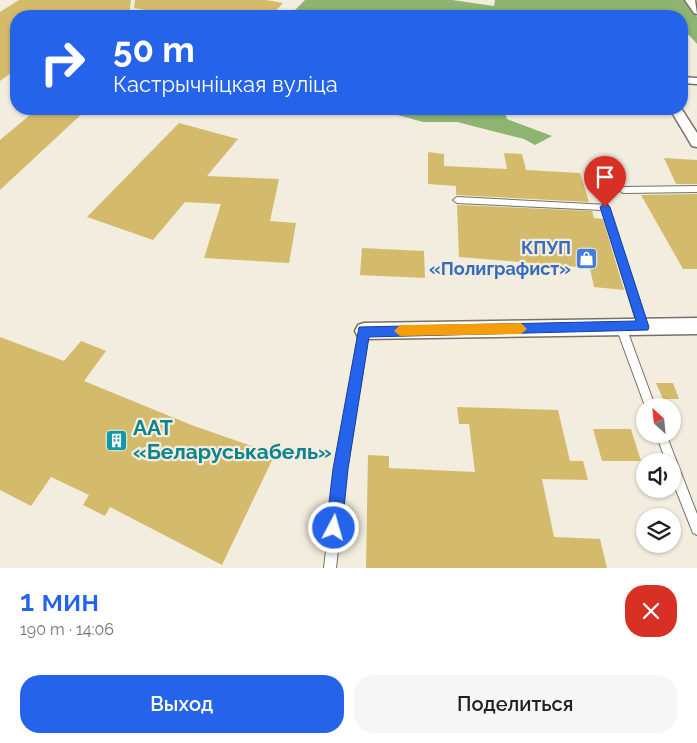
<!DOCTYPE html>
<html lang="ru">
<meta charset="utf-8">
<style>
body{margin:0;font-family:Raleway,sans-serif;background:#f6f6f6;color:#202124;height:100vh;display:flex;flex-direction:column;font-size:19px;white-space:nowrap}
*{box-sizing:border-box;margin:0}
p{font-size:16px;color:#757577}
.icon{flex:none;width:28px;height:28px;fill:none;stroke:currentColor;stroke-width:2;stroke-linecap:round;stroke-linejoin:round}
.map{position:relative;height:568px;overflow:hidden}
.side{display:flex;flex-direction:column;background:#fff;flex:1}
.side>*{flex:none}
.guide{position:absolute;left:10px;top:10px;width:678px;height:105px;border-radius:20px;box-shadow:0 1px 4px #0004;background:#2563eb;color:#fff;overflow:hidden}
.needle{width:32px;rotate:333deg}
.fabs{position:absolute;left:636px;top:398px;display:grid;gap:10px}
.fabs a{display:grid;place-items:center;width:45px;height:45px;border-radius:50%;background:#fff;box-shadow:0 1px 4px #0004;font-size:25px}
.pin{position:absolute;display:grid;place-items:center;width:42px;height:42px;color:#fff;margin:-51px -21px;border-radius:50% 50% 50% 0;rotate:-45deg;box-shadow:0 0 5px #0007}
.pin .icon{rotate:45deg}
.me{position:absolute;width:55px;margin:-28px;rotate:6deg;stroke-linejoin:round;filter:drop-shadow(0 0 4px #0008)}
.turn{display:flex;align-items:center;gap:18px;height:105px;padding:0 20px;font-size:22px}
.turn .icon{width:65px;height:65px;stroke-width:2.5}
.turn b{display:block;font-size:35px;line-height:42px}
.round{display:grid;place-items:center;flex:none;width:52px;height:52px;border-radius:20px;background:#f6f6f6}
.summary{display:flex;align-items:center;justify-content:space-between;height:85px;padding:0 20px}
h1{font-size:30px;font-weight:600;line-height:38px;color:#2563eb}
.button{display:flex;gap:10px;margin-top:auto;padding:10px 20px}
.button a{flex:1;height:58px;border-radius:20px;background:#2563eb;color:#fff;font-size:20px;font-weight:600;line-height:58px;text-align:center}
.button a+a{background:#f6f6f6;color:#202124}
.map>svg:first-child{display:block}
.forest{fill:#8db470}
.building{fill:#d4bb6c}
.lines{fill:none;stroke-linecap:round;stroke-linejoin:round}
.service-casing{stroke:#757164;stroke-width:2}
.minor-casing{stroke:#757164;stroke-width:3}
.service{fill:#fff;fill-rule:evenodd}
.minor{fill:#fff;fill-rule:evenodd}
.route{fill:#2563eb;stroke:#184099}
.slow{fill:#f59e0b}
.labels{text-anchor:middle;stroke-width:4.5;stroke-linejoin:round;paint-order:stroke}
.shop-label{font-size:18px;font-weight:bold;fill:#366cbe;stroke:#f2edde;text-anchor:end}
.near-culture-label{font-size:21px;font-weight:bold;fill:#0d838f;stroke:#f2edde;text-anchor:start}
</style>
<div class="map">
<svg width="697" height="568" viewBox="0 0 697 568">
<rect width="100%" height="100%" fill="#f2edde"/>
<path class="forest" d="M305,0H452L494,6L495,0H688L697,17V44L689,35H681V16H289Z
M376,109H504L507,119L552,136L535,145L524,139L457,122H423Z"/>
<path class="building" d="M19,0H131L129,16H16V69L0,81V12Z
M135,0H266L283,3L271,16H178L134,8Z
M37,109H87L0,190V140Z
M179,123L238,139L207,176L279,179L270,221L296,223L289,263L204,258L221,204L185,202L153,240L87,217Z
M428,152L444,154V166L507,169L504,153L522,154L526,170L580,173L589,202L456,195V186L428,184Z
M664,158L697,160V184H676Z
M697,194V269H683L641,195Z
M457,205L592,211L594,218L603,219L624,290L594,287L590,268L459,257Z
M362,248L424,251L425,278L360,275Z
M0,337L64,361L81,341L106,351L84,381L194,426L275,454L222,565L110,507L105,516L83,505L89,495L51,477L31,506L0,490Z
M656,383H673L679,399H663Z
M457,407L558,410L570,461H583L588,480L542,479L554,537L600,539L607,568H366L368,455L389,456V468L475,472L469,424H459Z
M593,429H631L641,461H602Z"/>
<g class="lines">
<defs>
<path id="service" d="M697,186V192L623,193L619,190L623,187Z
M457,197L608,205L648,327L646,330L643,331L640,330L638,327L602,210L457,203L453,200Z
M621,323L624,324L626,327L655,406H645L616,327L618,324Z
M364,327L367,328L369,331L347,469L336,568H324L335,469L359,331L361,328Z
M656,434H666L697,514V535L693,533L672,480V461H666Z"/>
<path id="minor" d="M685,0H695L697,14L694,13Z
M681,77L697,78V84L681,83Z
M681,108L697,133V147L692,146L670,109Z
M697,318V334L364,339L358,337L355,331L358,325L364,323Z"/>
</defs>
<use href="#service" class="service-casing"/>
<use href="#minor" class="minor-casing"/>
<use href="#service" class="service"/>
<use href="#minor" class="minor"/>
</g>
<path class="route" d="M605,203L610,207L649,327L648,330L369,337L348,469L342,528L340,534L334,536L328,534L326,528L333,469L359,327L636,321L600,207Z"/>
<path class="slow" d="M521,323L527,329L521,334L400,336L394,331L400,325Z"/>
<defs>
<symbol id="shop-square" viewBox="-11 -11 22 22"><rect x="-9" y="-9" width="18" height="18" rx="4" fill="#3f7fe0" stroke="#f2edde"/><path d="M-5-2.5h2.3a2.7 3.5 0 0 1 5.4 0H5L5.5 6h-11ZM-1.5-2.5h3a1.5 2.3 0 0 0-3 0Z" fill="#fff"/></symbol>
<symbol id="building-square" viewBox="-11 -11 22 22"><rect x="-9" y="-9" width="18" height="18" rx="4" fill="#0f9aa8" stroke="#f2edde"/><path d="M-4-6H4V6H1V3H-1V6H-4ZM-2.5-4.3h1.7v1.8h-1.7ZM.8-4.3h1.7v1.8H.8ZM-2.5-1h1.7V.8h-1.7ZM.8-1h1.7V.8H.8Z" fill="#fff"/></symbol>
</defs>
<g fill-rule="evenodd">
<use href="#shop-square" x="574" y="246" width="25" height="25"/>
<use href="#building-square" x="104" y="428" width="25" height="25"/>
</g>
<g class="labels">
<g class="shop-label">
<text x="571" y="254">КПУП<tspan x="571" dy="21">«Полиграфист»</tspan></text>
</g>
<g class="near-culture-label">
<text x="133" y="435">ААТ<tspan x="133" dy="24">«Беларуськабель»</tspan></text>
</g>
</g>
</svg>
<div class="fabs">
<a><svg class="needle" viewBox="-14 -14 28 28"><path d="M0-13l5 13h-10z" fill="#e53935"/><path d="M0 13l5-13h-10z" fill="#757577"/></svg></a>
<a><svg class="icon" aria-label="sound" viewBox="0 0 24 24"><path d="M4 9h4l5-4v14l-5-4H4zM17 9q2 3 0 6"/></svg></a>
<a><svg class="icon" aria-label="layers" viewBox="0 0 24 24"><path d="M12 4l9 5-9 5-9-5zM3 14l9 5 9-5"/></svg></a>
</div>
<div class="pin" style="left:605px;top:207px;background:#d93025"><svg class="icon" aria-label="arrive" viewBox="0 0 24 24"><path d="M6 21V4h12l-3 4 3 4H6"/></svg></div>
<svg class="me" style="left:334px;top:528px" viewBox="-20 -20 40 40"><circle r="17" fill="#2563eb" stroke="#fff" stroke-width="3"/><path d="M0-11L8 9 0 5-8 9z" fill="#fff"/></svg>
<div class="guide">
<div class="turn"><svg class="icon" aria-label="right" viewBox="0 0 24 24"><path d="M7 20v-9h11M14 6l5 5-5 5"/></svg><div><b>50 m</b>Кастрычніцкая вуліца</div></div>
</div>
</div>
<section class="side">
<div class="summary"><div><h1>1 мин</h1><p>190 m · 14:06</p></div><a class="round" style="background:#d93025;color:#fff"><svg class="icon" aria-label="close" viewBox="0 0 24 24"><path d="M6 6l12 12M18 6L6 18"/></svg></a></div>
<div class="button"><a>Выход</a><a>Поделиться</a></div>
</section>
